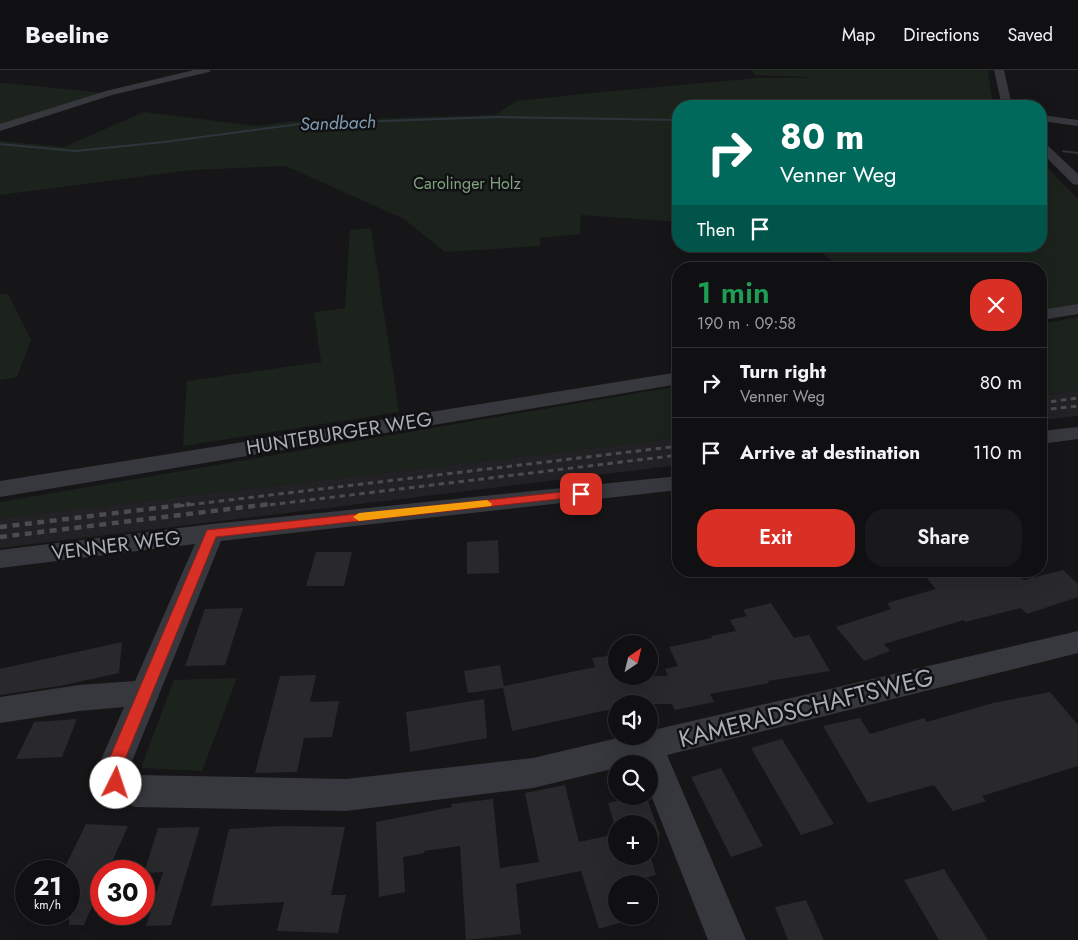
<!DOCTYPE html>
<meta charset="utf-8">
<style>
body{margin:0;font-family:Jost,sans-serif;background:#19191b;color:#f1f3f6;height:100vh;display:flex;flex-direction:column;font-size:19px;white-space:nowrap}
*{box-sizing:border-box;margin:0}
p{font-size:16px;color:#9c9d9f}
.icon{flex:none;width:28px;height:28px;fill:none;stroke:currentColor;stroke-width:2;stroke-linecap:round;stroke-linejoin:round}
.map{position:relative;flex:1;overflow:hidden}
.panel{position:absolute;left:672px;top:192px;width:375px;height:315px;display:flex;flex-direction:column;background:#101012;border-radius:20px;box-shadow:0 5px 20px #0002,0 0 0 1px #303032}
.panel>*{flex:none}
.guide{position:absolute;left:672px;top:30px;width:375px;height:152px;border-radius:20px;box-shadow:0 5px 20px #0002,0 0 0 1px #303032;background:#00695c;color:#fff;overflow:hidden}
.needle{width:32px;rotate:35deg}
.tools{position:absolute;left:608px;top:565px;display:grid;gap:10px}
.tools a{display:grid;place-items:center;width:50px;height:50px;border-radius:50%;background:#101012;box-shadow:0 5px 20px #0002,0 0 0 1px #303032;font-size:25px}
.speed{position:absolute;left:15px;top:790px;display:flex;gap:10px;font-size:25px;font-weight:700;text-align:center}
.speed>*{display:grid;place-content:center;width:65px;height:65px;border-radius:50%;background:#101012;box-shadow:0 5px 20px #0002,0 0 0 1px #303032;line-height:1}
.speed small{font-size:12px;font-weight:400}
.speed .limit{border:8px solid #d22;background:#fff;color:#111}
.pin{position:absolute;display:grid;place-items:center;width:42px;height:42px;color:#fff;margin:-21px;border-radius:10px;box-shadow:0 2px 8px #0006}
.me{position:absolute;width:55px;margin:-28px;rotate:4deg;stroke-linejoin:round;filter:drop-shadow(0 0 4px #0008)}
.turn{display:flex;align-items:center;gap:18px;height:105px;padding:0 25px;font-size:22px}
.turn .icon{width:65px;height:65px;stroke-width:2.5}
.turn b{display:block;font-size:35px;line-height:42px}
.then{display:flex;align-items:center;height:48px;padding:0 25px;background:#0003;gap:10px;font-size:19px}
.round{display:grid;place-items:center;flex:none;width:52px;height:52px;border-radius:20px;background:#19191b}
.summary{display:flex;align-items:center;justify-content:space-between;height:85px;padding:0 25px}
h1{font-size:30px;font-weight:600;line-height:38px;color:#1e9e55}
.action{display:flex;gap:10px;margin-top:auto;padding:10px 25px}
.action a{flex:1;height:58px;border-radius:20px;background:#d93025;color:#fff;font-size:20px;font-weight:600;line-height:58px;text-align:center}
.action a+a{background:#19191b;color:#f1f3f6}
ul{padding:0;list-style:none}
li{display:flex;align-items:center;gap:15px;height:70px;padding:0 25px;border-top:1px solid #303032}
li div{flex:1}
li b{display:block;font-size:19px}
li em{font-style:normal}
header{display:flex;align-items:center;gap:30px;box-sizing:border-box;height:70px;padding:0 25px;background:#101012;border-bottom:1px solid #303032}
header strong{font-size:24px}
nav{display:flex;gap:28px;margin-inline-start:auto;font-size:18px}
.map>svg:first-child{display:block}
.built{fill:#222225}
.green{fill:#1c231d}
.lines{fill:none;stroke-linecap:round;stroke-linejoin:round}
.stream{fill:#2c353c;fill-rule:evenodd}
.building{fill:#29292c}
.minor{fill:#37383d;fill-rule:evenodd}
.rail-far1{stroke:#4a4c52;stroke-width:3;stroke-dasharray:5.5 4.5;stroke-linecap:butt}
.rail{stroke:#4a4c52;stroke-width:4.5;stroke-dasharray:7 5.5;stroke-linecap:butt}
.route{fill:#d93025;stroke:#8d1f18}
.slow{fill:#f59e0b}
.labels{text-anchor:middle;stroke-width:5;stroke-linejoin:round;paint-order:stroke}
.far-park-label{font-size:16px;fill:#7fa381;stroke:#111113}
.far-water-label{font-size:18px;font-style:italic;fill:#7f9bb3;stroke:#111113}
.street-label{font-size:20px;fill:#a8adb8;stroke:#111113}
.near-street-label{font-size:24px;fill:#a8adb8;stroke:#111113}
</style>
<header>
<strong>Beeline</strong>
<nav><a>Map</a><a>Directions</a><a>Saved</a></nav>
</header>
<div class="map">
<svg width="1078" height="870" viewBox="0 0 1078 870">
<rect width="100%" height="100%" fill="#161618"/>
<path class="built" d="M1078,321V346L1041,350V325Z
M679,368V395L0,478V448Z"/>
<path class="green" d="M751,0H988L993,36H679V152L581,145L580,164L540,168V176L445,182L404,149L286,96L191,100L0,125V71L64,77L144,42L256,56L296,51L495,45L517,31L592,23L758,8H807L806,7L755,5Z
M0,13L15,14L104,23L0,57Z
M1041,91L1078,129V234L1041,241V199H842L814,176H1041Z
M371,158L399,342L183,376L187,311L321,292L324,312L314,242L345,238L350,160Z
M0,224H8L31,270L17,307L0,310Z
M1078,247V321L1041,325V254Z
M679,316V368L0,448V432Z
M237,608L202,701L141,698L174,610Z"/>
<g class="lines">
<path class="stream" d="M497,46L679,49V51L497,48L300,55L164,73L75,82L0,75V73L75,80L164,71L300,53Z
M1063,80L1078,82V84L1062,82Z"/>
</g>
<path class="building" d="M498,470L499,503L467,504V472Z
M316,482H352L344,516H306Z
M1063,500L1078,514V527L1027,544L1021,538L965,552L964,550L884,574L890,581L864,591L836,557L891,539L887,533L936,519L925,506L948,501H1014L1024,510Z
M771,533L794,568L809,565L830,601L768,611L769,613L710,624L714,632L675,640L672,634H616V638L512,661L503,618L468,623L464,601L500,595L504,616L595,597L592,588L616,585V606H668L665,599L678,596L669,577L712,568L711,566L736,561L730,550L747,546L743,540Z
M243,538L225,595L185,596L205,539Z
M122,572L119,603L60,616L0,625V599Z
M316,605L310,632L339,631L332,667L304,668L297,702L255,703L280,606Z
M1050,622L1078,655V696L982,726L986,731L953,741L934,715L868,733L823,656L860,648L870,664L924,648L927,652L993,633Z
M484,629L487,668L410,682L406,642Z
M77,649L62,687L16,689L34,652Z
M782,669L834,754L801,765L751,678Z
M721,698L763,776L731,787L691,707Z
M565,715L579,772L616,764V786H649V782L656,805L616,814V846H620L622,852L599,859L581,801L516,814L521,864L466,870L460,776L424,781L425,783L403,787L405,822L379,827L376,752L452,737L451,734L493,729L500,798L539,792L525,723Z
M642,726H646L660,765L649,768V754H616V760L608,733Z
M86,754L128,756L108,801H101V816L84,855H69V799H64Z
M283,756L345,757L331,825H346L338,863L277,861L284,832L211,836L229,759Z
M200,757L171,855L146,856L163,802L144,803L158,758Z
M944,799L988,870H939L904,810Z
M806,830L824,870H788L775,837Z"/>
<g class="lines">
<path class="minor" d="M194,0H211L209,2L112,25L0,61V54L106,21Z
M994,0H1004L1012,36H1002Z
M1041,45L1078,50V56L1041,51Z
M1041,72L1045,73L1078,104V115L1073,114L1041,82Z
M1078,234V244L1041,250V240Z
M679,302V314L0,427V411Z
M1078,357V369L1041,374V361Z
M679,406V420L221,471L129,699L130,703L136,705L346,709L533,688L626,666H649V661L1078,561V583L667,685L746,870H708L649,720V694L638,692L616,694V698L533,718L346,741L135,737L104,724L97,699L124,637L79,641L0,653V627L79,615L135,611L195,474L0,498V480L212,454Z"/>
<path class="rail-far1" d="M1041,333L1078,328
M1041,340L1078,336
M179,436L679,376
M260,436L679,385"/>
<path class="rail" d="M0,457L190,434
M0,467L270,434"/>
</g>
<path class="route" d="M581,420L585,421L587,424L585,426L216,467L121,699L124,713L121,718L116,720L110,718L105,699L207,460Z"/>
<path class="slow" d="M487,430L492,434L491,436L359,451L353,447L359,443Z"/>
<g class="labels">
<g class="far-park-label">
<text x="467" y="119">Carolinger Holz</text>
</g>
<g class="far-water-label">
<text transform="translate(338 53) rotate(-2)" y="6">Sandbach</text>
</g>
<g class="street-label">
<text transform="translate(339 363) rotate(-9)" y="7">HUNTEBURGER WEG</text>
<text transform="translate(116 475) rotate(-7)" y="7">VENNER WEG</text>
</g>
<g class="near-street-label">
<text transform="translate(806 638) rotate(-14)" y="8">KAMERADSCHAFTSWEG</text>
</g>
</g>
</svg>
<div class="tools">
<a><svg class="needle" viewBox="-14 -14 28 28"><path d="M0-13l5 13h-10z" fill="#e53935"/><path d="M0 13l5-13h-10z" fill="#9c9d9f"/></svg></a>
<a><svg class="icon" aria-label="sound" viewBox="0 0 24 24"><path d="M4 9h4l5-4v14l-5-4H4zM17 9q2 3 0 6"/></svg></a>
<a><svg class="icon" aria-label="search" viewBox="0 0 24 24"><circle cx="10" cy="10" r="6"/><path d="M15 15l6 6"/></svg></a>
<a>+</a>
<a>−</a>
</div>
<div class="speed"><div>21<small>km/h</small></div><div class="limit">30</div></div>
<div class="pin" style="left:581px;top:424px;background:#d93025"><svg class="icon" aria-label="arrive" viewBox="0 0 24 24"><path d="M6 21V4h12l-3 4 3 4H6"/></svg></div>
<svg class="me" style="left:116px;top:713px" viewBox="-20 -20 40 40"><circle r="19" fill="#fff"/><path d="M0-13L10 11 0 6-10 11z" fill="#d93025"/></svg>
<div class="guide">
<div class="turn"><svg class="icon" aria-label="right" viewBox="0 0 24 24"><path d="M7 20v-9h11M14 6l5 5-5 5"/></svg><div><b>80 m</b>Venner Weg</div></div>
<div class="then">Then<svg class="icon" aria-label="arrive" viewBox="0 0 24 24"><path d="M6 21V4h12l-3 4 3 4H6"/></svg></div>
</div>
<section class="panel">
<div class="summary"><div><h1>1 min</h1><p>190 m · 09:58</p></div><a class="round" style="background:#d93025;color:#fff"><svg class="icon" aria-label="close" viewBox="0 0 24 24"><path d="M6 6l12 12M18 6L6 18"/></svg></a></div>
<ul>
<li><svg class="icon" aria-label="right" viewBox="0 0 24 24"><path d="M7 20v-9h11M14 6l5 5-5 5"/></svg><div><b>Turn right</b><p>Venner Weg</p></div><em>80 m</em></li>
<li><svg class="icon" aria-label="arrive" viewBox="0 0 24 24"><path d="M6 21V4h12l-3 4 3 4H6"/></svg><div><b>Arrive at destination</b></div><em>110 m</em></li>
</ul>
<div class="action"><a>Exit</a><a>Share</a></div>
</section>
</div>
